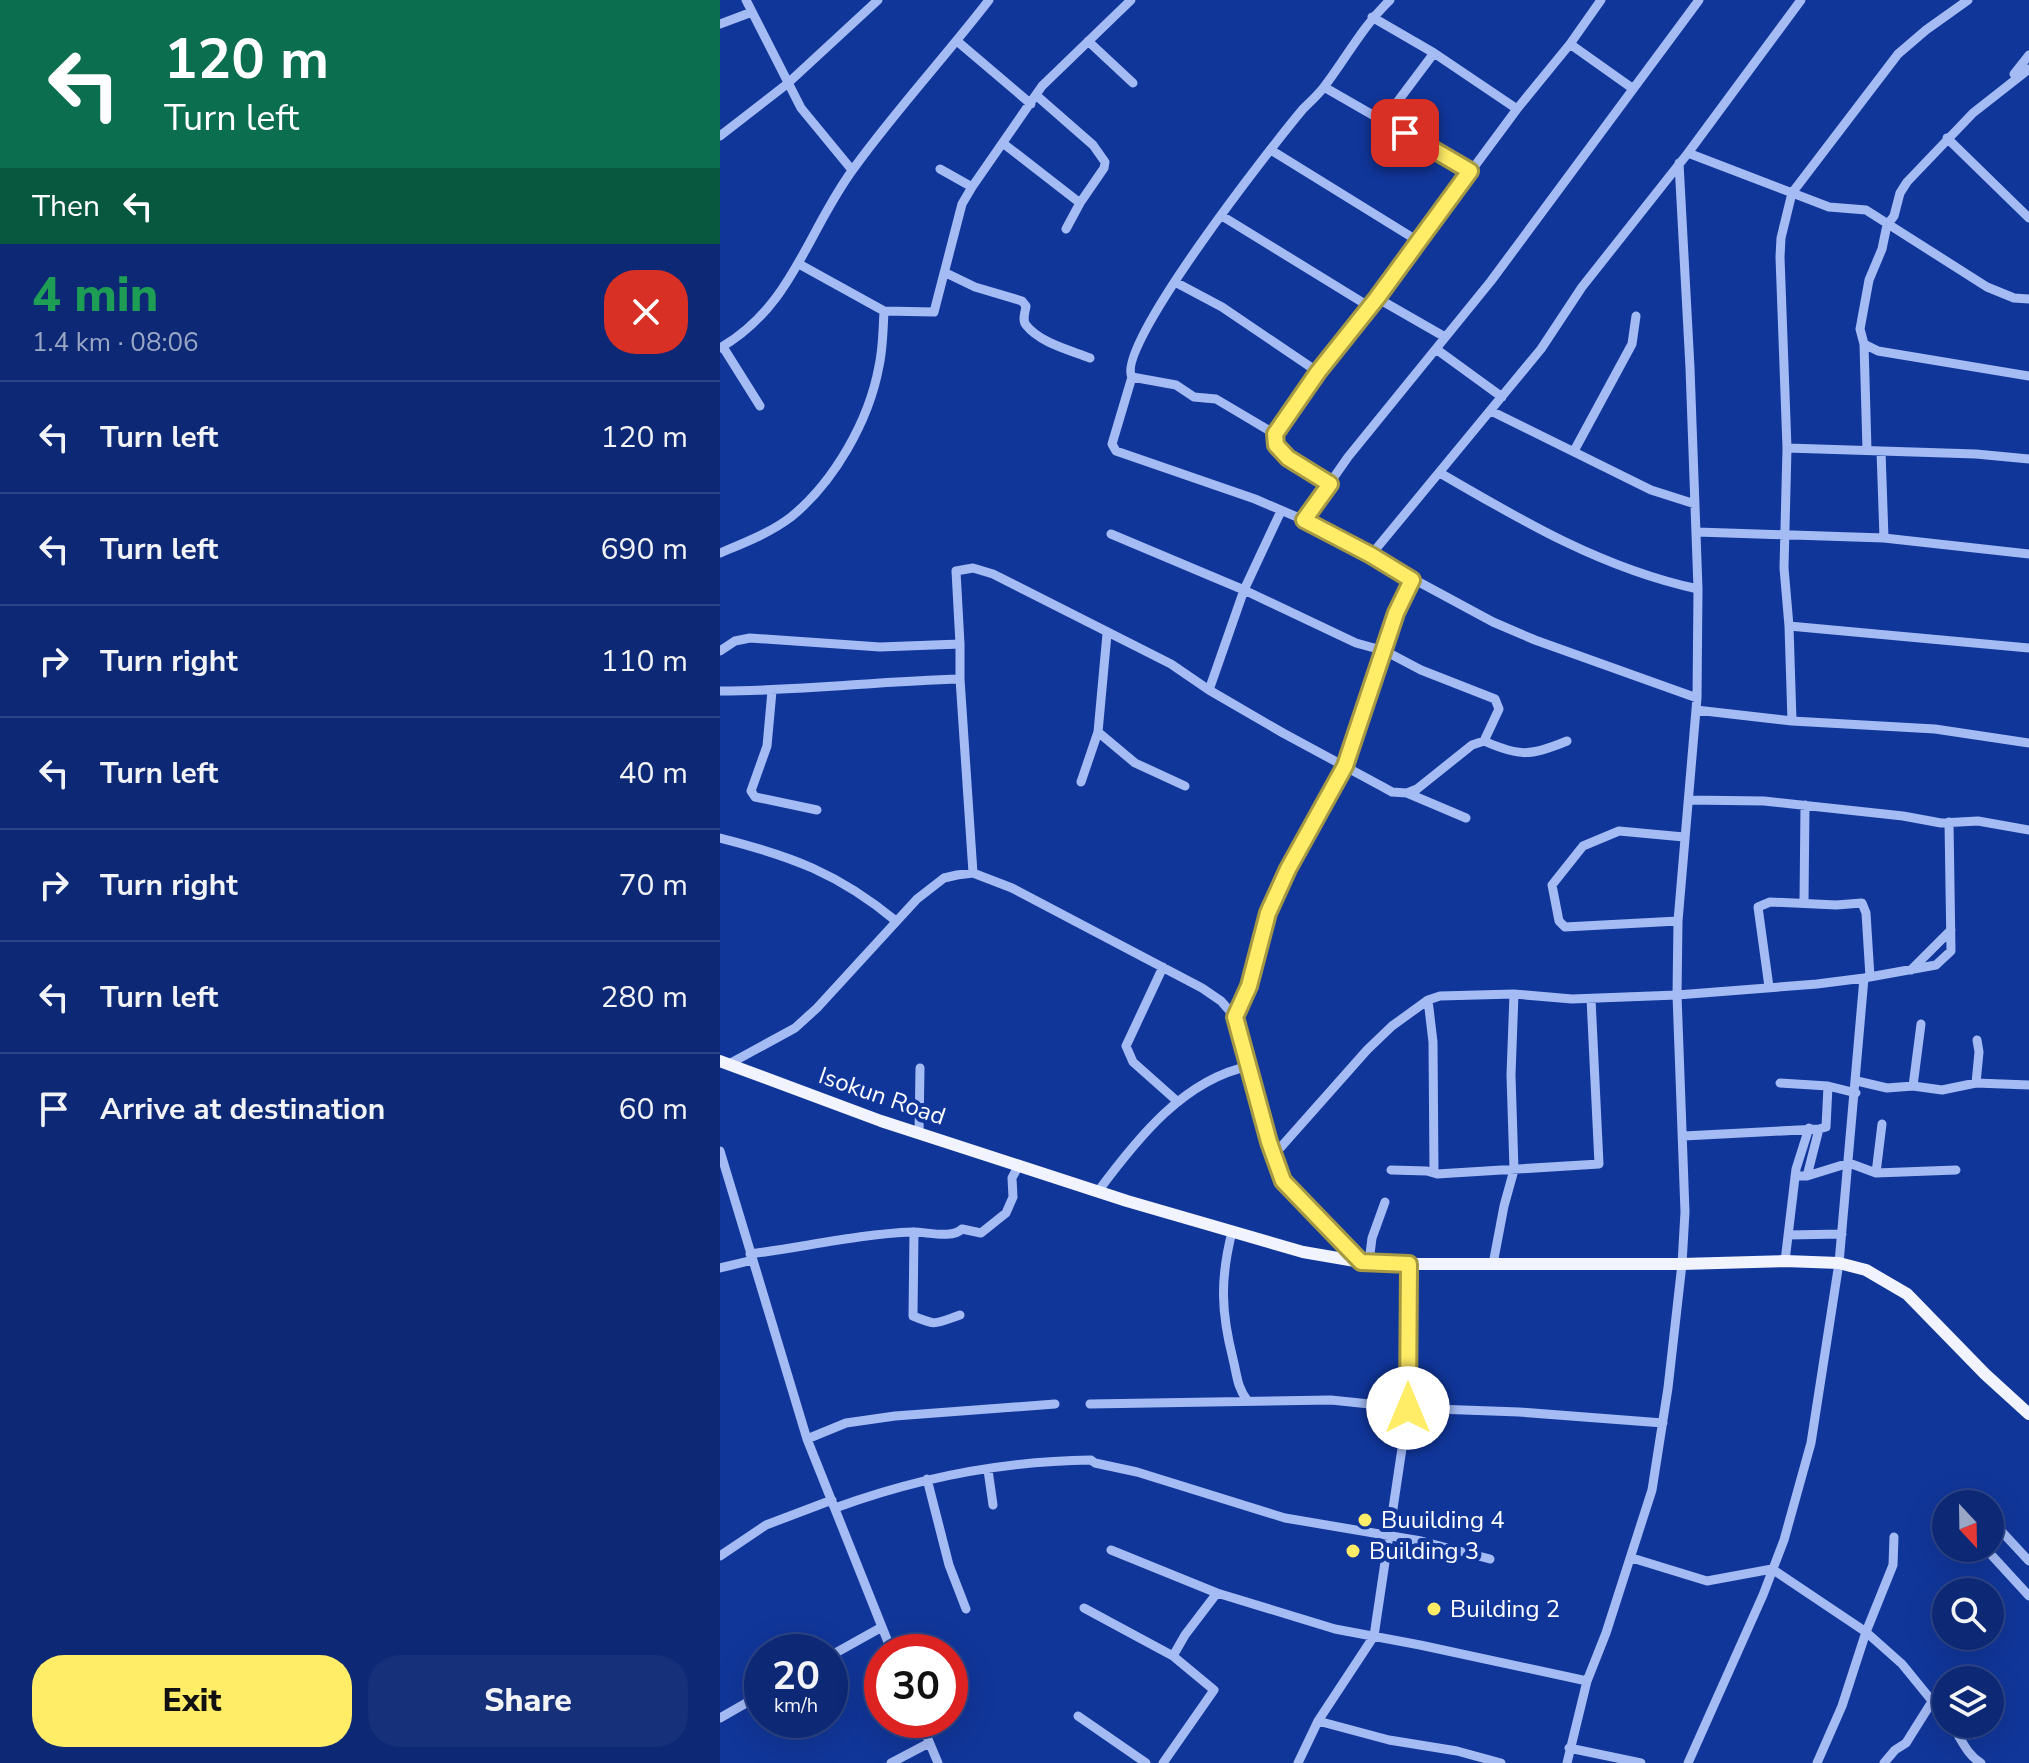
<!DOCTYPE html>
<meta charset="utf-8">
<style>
body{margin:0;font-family:"Nunito Sans",sans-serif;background:#163079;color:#f1f3f6;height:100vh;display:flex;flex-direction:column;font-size:30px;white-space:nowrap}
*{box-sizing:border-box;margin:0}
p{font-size:26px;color:#9aa6c5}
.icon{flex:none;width:44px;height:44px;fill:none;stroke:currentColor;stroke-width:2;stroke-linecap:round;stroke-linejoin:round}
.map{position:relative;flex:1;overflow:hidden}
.drawer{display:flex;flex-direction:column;background:#0d2874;width:720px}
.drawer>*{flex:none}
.banner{background:#0b6e4f;color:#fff;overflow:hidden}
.needle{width:52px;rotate:158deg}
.controls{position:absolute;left:1212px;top:1490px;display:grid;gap:16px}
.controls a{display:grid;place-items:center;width:72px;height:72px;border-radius:50%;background:#0d2874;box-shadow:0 8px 32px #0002,0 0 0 2px #2d4486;font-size:40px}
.speed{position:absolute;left:24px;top:1634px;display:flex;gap:16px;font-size:40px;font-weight:700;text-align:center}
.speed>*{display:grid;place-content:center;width:104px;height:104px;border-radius:50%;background:#0d2874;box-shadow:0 8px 32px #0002,0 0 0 2px #2d4486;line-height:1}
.speed small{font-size:20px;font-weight:400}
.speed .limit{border:12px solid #d22;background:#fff;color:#111}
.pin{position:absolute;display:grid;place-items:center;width:68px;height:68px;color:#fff;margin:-34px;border-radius:16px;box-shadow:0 4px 12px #0006}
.me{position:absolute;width:88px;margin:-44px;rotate:0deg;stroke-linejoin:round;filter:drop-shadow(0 0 6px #0008)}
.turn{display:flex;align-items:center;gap:28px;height:168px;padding:0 32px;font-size:36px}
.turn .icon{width:104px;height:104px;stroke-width:2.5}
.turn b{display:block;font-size:56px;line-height:68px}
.then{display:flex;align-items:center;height:76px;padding:0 32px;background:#0003;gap:16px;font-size:30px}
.round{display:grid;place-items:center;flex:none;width:84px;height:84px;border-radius:32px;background:#163079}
.headline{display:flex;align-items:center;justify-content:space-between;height:136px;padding:0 32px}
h1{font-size:48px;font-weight:800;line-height:60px;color:#1e9e55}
.button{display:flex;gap:16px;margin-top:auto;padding:16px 32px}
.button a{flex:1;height:92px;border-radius:32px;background:#ffec67;color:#111;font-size:32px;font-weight:800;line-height:92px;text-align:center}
.button a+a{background:#163079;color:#f1f3f6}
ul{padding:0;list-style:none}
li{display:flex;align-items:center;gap:24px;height:112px;padding:0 32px;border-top:2px solid #2d4486}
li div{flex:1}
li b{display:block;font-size:30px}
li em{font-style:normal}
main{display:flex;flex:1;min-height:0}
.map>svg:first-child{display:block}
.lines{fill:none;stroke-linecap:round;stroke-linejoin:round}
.minor{stroke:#a4bbf4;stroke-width:9}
.major{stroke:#f1f4ff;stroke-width:12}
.route-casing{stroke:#a69943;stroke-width:20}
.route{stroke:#ffec67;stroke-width:14}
.poi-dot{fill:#ffec67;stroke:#11369a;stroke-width:3}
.labels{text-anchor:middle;stroke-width:8;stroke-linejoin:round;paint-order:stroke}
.street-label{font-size:24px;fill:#fff;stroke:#11369a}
.poi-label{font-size:24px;fill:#fff;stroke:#11369a;text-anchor:start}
</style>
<main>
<section class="drawer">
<div class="banner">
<div class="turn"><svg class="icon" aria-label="left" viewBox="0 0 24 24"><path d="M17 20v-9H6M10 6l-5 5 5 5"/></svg><div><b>120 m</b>Turn left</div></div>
<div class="then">Then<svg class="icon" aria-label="left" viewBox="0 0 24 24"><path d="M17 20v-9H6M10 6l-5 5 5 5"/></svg></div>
</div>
<div class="headline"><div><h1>4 min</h1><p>1.4 km · 08:06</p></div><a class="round" style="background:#d93025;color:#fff"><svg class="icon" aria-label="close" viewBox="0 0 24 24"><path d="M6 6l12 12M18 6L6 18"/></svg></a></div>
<ul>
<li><svg class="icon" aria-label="left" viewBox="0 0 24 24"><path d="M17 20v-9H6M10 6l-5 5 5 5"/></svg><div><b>Turn left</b></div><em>120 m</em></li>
<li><svg class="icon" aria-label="left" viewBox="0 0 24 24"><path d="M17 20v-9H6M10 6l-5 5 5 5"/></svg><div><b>Turn left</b></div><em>690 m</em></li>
<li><svg class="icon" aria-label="right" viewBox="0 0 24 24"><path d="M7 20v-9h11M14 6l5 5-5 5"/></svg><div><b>Turn right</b></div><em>110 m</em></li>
<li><svg class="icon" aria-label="left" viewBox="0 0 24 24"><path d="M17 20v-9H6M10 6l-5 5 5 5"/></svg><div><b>Turn left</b></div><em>40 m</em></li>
<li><svg class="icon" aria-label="right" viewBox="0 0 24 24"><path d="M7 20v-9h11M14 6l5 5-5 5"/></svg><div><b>Turn right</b></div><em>70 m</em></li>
<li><svg class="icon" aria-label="left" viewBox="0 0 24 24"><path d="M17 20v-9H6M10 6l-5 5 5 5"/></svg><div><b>Turn left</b></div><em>280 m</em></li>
<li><svg class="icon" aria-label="arrive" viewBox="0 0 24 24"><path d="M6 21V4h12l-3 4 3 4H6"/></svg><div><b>Arrive at destination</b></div><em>60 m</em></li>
</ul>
<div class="button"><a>Exit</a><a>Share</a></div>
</section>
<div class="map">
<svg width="1309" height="1763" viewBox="0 0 1309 1763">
<rect width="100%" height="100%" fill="#11369a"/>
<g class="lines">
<path class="minor" d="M26,0L81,108L132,170
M670,0C642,27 627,57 604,87C598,95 590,102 583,109C556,141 393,348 412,377L392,444L396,451L535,499L584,520L773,622L815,640L977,698
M652,17L714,53L797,109
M0,24L32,12
M237,41L311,104
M368,41L413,83
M850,44L912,88
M1294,74L1309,55
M604,87L750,171
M317,96L373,145L385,162L384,168L360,203L346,229
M663,121L714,53
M0,136L67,84L158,0
M1227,138L1309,218
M284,144L360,203
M551,150L698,241
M968,153L1109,207L1146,210L1267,287L1294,298L1309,299
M220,169L252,187
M502,216L650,307
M79,264L164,311L214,312L242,204L252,187L322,86L411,0
M226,273L255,287L302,301L306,306C305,313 302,320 306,325C320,343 350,350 370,358
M455,282L502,307L598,372
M657,298L725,337
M1144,344L1158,351L1309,376
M3,347L40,406
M0,348C73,306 87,231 134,168C176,110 225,57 269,0
M716,349L782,397
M412,377L456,385L474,397L496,399L555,434
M771,411L931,490L975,504
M1067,448L1256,454L1309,459
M1147,450L1144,344L1140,329L1149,280L1162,249L1167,225L1174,216L1180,193L1187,182L1253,113L1309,69
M854,451L912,344L916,316
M1161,451L1164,538
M720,473C802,521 884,569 978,589
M610,484L568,458L556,445L555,434L598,372L657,298L797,109L850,44L881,0
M584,520L628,457L771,281L979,0
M977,532L1164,538L1309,554
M391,534L524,590L636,643L665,651L701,670L775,699L779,709L764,741
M0,553C24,543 50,533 71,517C114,482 149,421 159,366C163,348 163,329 164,311
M651,555L821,349L862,287L968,153L1081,0
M1069,626L1309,648
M0,651L15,641L30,638L160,647L240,644
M489,690L524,590L561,511
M0,691C80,691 160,681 240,679
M52,691L47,746L31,791L35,797L97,810
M976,710L1072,721L1215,729L1309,743
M1072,721L1069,626L1064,568L1067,448L1060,257L1061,238L1072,193L1178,54L1206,30L1248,0
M378,732L415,763L465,786
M361,782L378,732L387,634
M687,793L697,789L752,745L764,741C800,757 811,756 847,741
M969,800L1044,801L1183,816L1221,823L1258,821L1309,830
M0,838C71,856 118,873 176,921
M253,873L240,679V644L236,571L253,568L273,574L451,664L489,690L563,733L663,787L672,792L687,793L746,818
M1084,902L1085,805
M958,921L845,927L839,921L832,885L863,846L899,831L964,837
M443,967L406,1046L413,1062L458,1102
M1191,970L1231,930
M1049,987L1038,907L1050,902L1116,905L1142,903L1146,913L1150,977
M708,1000L713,1042L714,1173
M515,1017L529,986L548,913L568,869L625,766L676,613L692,580
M9,1064L75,1028L97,1008L197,899L224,878L237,875L253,873L292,888L482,988L501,1001L515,1017L549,1142L563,1181L641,1261
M1137,1081L1167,1088L1193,1086L1222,1090L1256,1083L1309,1085
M1060,1083L1108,1086L1136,1093
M1256,1083L1259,1052L1257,1040
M1193,1086L1201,1024
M199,1133L200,1068
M964,1136L1099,1129
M0,1151L87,1439L172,1652
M553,1156L647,1050L672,1026L708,1000L720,996L794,994L852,999L957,995L1097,984L1144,978L1216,965L1231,951L1229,822
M671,1170L707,1171L717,1174L879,1164L871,999
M1156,1173L1162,1124
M1075,1176H1087L1129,1163L1156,1173L1236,1170
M1087,1176L1099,1129L1106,1127L1108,1086
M379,1190C417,1139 464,1079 530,1066
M194,1232L193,1316C217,1326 214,1324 240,1315
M512,1232C500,1279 501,1312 513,1359C517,1375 517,1387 527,1400
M1068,1235L1122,1234
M30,1254C85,1247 138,1234 193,1232C208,1232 232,1239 242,1229L261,1233L286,1213L293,1197L292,1178L299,1165
M1065,1261L1076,1169L1089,1128
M649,1262L652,1238L665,1202
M773,1264L784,1206L794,1170L791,1075L794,994
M0,1268L33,1260
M370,1404L611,1400L688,1408L799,1412L943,1423
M87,1439L126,1423L175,1416L335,1404
M268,1470L273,1505
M207,1479L229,1565L246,1609
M1251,1499L1256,1504
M115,1508C197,1478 283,1461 371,1460L375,1463L417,1472L565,1518L701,1541L770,1559
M1270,1519L1309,1561
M1265,1548L1309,1596
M391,1550L497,1593L615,1629L700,1645L867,1681
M0,1556L46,1525L112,1500
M912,1558L987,1581L1052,1569L1146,1632L1182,1664L1226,1718
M364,1608L453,1656L494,1690L443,1763
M110,1656L162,1627
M453,1656L465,1635L497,1593
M358,1716L426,1763
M0,1718L42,1694
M200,1720L218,1763
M598,1721L669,1740L737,1751L781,1763
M1231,1724C1241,1738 1246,1754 1261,1763
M849,1748L921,1763
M171,1763L209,1743
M578,1763L598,1721L654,1636L688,1408L689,1264
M847,1763L867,1681L886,1633L932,1490L948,1388L962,1264L965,1212L957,995L958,921L977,698L978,589L970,368L959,163
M968,1763L1043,1595L1064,1540L1091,1443L1119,1263L1144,978
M1097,1763L1122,1706L1146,1632L1173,1565L1174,1537
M1164,1763L1175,1750L1186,1743L1213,1700"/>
<path class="major" d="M0,1061L161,1121L407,1201L583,1252L641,1262L689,1264H962L1065,1261L1119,1263L1146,1270L1187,1294L1265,1374L1309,1414"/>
</g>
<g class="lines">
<defs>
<path id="route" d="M685,133L750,171L657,298L598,372L555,434L556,445L568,458L610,484L584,520L651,555L692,580L676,613L625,766L568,869L548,913L529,986L515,1017L549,1142L563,1181L641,1262L689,1264L688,1408"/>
</defs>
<use href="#route" class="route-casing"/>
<use href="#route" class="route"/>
</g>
<g class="poi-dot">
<circle cx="645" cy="1520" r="8"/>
<circle cx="633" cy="1551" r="8"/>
<circle cx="714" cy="1609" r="8"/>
</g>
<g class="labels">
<g class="street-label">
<text transform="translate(162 1096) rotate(19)" y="8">Isokun Road</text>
</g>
<g class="poi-label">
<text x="661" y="1528">Buuilding 4</text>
<text x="649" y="1559">Building 3</text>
<text x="730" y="1617">Building 2</text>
</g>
</g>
</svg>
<div class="controls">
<a><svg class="needle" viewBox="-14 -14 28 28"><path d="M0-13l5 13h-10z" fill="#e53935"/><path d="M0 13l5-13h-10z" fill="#9aa6c5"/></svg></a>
<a><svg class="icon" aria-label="search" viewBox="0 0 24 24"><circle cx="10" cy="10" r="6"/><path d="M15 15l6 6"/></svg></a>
<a><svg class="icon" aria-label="layers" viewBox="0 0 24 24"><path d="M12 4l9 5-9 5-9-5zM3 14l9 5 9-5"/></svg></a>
</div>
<div class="speed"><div>20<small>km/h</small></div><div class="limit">30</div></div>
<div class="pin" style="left:685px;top:133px;background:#d93025"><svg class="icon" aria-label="arrive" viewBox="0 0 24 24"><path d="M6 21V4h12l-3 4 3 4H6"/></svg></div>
<svg class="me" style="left:688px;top:1408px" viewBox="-20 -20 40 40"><circle r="19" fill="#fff"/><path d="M0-13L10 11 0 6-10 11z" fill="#ffec67"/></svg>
</div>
</main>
